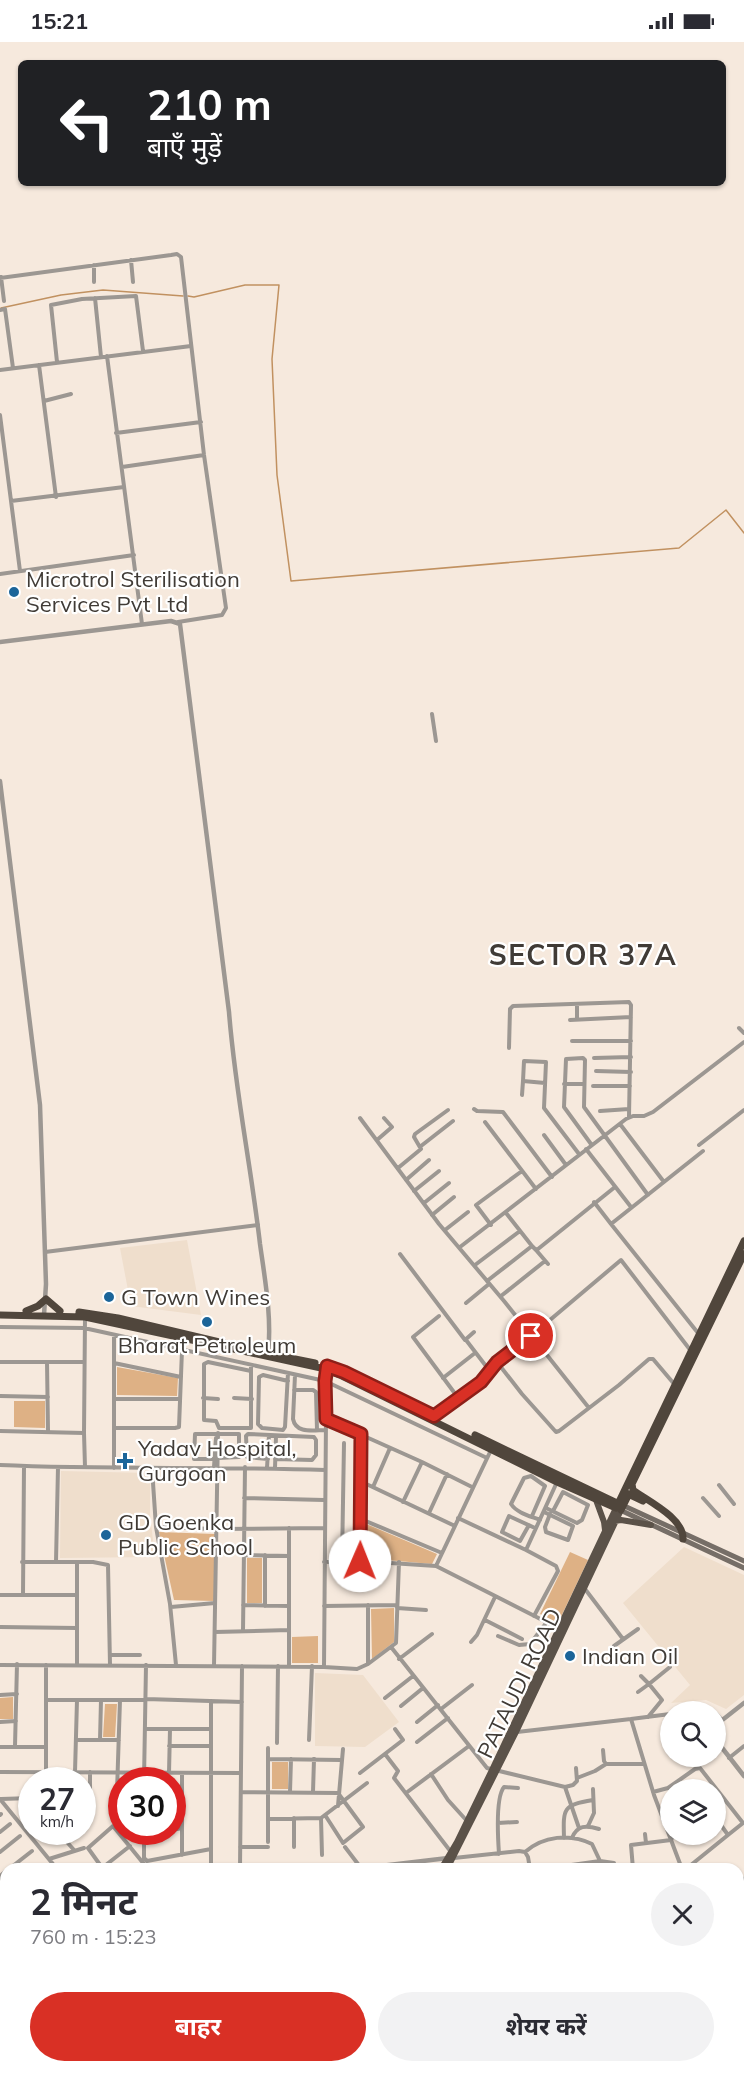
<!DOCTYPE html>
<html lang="hi">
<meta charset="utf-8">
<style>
body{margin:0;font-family:Mulish,"Noto Sans Devanagari",sans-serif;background:#f2f2f3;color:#2b2b33;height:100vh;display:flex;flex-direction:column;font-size:22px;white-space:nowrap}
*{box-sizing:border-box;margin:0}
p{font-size:20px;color:#7c7c81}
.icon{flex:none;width:33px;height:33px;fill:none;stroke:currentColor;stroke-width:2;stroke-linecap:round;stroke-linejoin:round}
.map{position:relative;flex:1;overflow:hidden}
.details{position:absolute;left:0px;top:1821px;width:744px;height:210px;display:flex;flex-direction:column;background:#fff;border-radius:18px 18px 0 0;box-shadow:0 2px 4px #0004}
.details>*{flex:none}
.banner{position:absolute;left:18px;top:18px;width:708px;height:126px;border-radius:9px;box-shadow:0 2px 4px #0004;background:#202124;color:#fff;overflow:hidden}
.controls{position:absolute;left:660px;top:1659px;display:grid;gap:12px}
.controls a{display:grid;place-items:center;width:66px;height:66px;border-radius:50%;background:#fff;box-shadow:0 2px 4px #0004;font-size:30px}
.speed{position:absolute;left:18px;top:1725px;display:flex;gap:12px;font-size:30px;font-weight:700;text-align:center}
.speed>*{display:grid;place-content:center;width:78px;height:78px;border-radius:50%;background:#fff;box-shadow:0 2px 4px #0004;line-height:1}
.speed small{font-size:15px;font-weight:400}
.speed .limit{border:9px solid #d22;background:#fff;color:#111}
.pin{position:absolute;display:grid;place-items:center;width:51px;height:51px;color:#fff;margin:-26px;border:3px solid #fff;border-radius:50%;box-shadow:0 2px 6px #0007}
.me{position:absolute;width:66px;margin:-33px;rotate:1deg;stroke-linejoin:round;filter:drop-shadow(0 0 4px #0008)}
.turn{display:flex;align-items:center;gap:21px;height:126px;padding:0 30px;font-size:27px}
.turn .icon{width:78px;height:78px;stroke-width:2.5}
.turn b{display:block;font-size:42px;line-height:51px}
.round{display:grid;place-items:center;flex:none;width:63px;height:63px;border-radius:32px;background:#f2f2f3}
.overview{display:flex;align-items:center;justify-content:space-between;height:102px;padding:0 30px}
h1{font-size:36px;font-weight:700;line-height:45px}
.primary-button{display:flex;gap:12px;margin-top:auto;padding:12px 30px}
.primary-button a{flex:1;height:69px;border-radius:36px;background:#d93025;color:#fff;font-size:24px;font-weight:700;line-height:69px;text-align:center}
.primary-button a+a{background:#f2f2f3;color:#2b2b33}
.status{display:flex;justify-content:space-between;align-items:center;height:42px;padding:0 30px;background:#fff;direction:ltr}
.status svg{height:16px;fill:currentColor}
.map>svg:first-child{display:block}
.built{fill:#efdecc}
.green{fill:#deb185}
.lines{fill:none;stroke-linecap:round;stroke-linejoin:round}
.stream{stroke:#c19160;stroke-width:1.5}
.minor{stroke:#9c9792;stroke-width:4}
.tertiary{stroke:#9c9792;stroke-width:4.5}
.secondary{stroke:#766e67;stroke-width:5}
.primary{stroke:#5b5249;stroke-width:6}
.trunk{stroke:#50463c;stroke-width:7}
.route-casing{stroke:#8d1f18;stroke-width:15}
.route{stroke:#d93025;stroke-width:10}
.poi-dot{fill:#1c6599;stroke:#fff;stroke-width:2}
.labels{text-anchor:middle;stroke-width:4.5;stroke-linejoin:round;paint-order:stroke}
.poi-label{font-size:22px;fill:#403b36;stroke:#fff;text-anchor:start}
.street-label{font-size:22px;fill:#403b36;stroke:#fff}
.district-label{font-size:28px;font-weight:bold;letter-spacing:1.5px;fill:#403b36;stroke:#fff}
</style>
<div class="status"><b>15:21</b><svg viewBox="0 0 49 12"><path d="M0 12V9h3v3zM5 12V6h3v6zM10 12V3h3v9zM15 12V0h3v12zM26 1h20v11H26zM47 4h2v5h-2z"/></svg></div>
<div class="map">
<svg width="744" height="2031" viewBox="0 0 744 2031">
<rect width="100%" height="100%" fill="#f6e9dd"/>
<path class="built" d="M187,1198L201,1273L131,1264L120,1206Z
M61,1429L150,1431V1472L155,1515L60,1516Z
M684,1505L744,1533V1653L726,1667L706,1658L671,1661L690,1643L623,1561Z
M315,1631L363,1633L399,1680L365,1705L315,1704Z
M534,2025H584L576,2031H539Z"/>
<path class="green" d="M117,1325L178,1336L177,1354L117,1353Z
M14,1359H45V1386L14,1385Z
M364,1481L437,1512L432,1522L364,1516Z
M159,1490L215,1492L214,1559L174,1558Z
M570,1510L588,1518L558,1581L540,1572Z
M247,1516H262V1561H247Z
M394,1566V1600L372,1617L371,1567Z
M318,1594V1621H292V1595Z
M13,1655V1677H0V1656Z
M105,1662H117L115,1695H103Z
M272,1720H288V1747H272Z"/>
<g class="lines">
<path class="stream" d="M188,254L194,255L245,243H279L272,317L277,433L291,539L679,506L726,468L744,491
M1,266L61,253L103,248L183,254"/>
<path class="minor" d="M131,218L133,240
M94,223V240
M1,235L4,259
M0,236L171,213L177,212L181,215L204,413L226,566L222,573L178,580
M95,256L101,315
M0,268L5,267L13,326
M107,314L142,582
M57,320L51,263L82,257L136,254L143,309
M39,323L56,455
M0,328L191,304
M44,359L71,352
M0,373L20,529
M116,391L201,380
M122,425L204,413
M11,459L124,445
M0,532L134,513
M432,672L436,699
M577,962V977
M570,978L631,975
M739,986L744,991
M572,999H631
M509,1006L510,967L513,964L629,960L631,963L629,1075
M594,1016L631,1015
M596,1029L631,1030
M523,1039L524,1019L546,1020L544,1066L579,1112
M564,1042H584
M593,1044H630
M522,1053L523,1039L545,1041
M474,1067L477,1069L503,1070L552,1135
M600,1069L629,1067
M360,1076L439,1182L504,1259L589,1366
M485,1080L536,1147
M620,1082L664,1140
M544,1093L566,1123
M377,1098L392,1085L384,1076
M591,1102L564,1065L566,1017L583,1016L585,1018L584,1065L648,1153
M699,1103L744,1068
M421,1104L453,1079
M586,1107L631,1165
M398,1126L421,1107L414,1095L415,1092L448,1068
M406,1138L429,1118
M414,1149L439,1129
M594,1160L611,1182
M424,1161L449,1141
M432,1173L454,1155
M491,1183L476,1163L522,1129
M445,1188L468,1170
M532,1204L536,1208L538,1207L615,1145
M460,1205L626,1077L633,1074H644L653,1070L744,1000
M536,1208L548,1222
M45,1210L258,1183
M400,1212L465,1298L474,1290
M475,1223L520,1189
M487,1239L532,1204L506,1171
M501,1254L545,1219
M466,1261L489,1242
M439,1274L413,1295L459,1357
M0,1285L84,1286L325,1339L487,1416
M698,1291L611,1182L703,1109
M466,1298L489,1328
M0,1320H84
M47,1320L48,1389
M497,1320L522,1352L556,1390L559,1389L619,1343L649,1317H653L675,1343
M114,1321L181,1335
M251,1329L208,1320L204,1322V1378L216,1379L219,1386H251V1323
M295,1333L293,1377C296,1392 313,1388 326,1388
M443,1336L475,1311
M288,1339L263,1333L259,1335L258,1382L262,1386L283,1388L285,1385L288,1331
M294,1348H313L316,1350L317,1388
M0,1354L48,1355
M203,1356L218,1357
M234,1356L252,1357
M114,1357H180
M434,1374L481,1340L489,1328L503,1315L531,1294L621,1218L691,1309
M326,1377L422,1420L472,1445
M114,1386H175L179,1385L182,1308
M0,1389L84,1391
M214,1417H194L195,1392H239V1415L218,1416
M268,1417L247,1415L246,1394L248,1392L314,1395L316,1398V1413L312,1418L275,1417
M0,1423C108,1428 217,1424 325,1428
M85,1425L84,1391L85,1276
M214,1425L216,1396
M114,1426V1293
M152,1426L156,1485L170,1562L176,1623
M267,1426L269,1393
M275,1426L276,1394
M360,1439L455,1484
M719,1443L734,1462
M373,1445L390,1406
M244,1456L324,1458
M703,1456L719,1474
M403,1460L422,1420
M546,1466L577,1481L582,1478L588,1463L563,1450L553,1469
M544,1470L573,1484L568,1498L546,1490L545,1485L550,1472
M429,1471L447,1432
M532,1474L545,1444L531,1434L524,1436L511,1462C517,1471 530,1474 540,1478
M458,1476L526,1508L556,1524L558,1529L534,1574
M361,1477L442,1511
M529,1483L520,1499L502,1490L509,1474L511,1475L535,1486
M156,1485L216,1487L324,1486
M289,1486V1624
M526,1508L557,1440
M244,1513L289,1514
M342,1519L344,1401
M360,1519L361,1392
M22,1520H93L108,1523L110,1623
M56,1520L58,1425
M77,1520V1623
M324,1520L360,1519L436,1524L560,1587
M436,1524L491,1408
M585,1547L623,1597
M0,1553H77
M23,1553L24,1424
M243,1563L289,1564
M265,1564V1513
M324,1564L397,1563
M171,1565L215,1561
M397,1566L426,1568
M485,1578L522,1597
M0,1585L77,1586
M243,1589L245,1425
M215,1590L289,1588
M498,1594L519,1603L530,1602L547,1580
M471,1600L477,1593L495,1555
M614,1604L638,1587
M391,1605L487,1726L565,1745L573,1743L577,1739L576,1726
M110,1613H140
M399,1617L432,1592
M368,1622L396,1601L399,1520
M0,1623L324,1625L357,1627L368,1622V1563
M46,1623V1730
M214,1624L218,1391
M324,1625L326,1377L325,1339L327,1324
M638,1650L649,1642L641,1634
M0,1653L17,1652
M385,1656L413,1634
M146,1657L242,1660
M46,1658H143
M401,1664L423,1646
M441,1667L472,1643
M694,1670H711
M716,1672L722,1678
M648,1675L662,1658L649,1642L670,1625
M631,1677L670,1672
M0,1680L16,1679
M417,1680L438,1663
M145,1687H211
M517,1690L631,1677L654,1753L682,1827
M76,1698H119
M100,1698L101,1658
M309,1698L312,1624
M417,1700L448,1676
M277,1701L278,1624
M15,1704L17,1622
M169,1704H211
M0,1705H46
M268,1706V1800
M603,1708L604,1719L606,1722H644
M385,1712L398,1729L394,1736L451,1810
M729,1716L744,1704
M269,1717L341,1718
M0,1730L241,1731
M75,1730L77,1658
M90,1730V1749
M56,1731V1738
M169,1731L170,1687
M360,1731L403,1698L395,1687
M431,1732L448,1758L467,1779
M577,1736L595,1729L606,1722
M144,1738L146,1623
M565,1745L579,1786
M241,1750L338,1751L363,1785L343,1801L325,1773
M290,1750L291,1717
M313,1750L314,1717
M653,1750L668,1746L695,1727L700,1726L743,1781L728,1793L716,1776
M406,1751L469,1704
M0,1757L57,1827
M1,1757L32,1756
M172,1758H182
M338,1764L343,1707
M0,1773L1,1772
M294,1776V1805
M321,1776L322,1813
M268,1777L321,1776L367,1741
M116,1780L120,1658
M498,1781L517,1780
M588,1784L594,1771L593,1747
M172,1788L182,1786
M0,1790L10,1782
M58,1790L74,1808
M144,1790V1816L147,1819L211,1807
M645,1792L646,1801
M144,1793L163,1790
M564,1796C563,1766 563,1763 593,1758
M572,1796C577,1783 586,1783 599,1787
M671,1797L677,1792
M240,1805H268
M345,1805L361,1826
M0,1810L20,1794
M525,1810L528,1815L530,1827
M499,1812C498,1797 495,1756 504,1745L518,1746
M182,1813V1731
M454,1816L519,1809L525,1810C543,1794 570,1791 592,1802L600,1819L614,1821L615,1827
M49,1817L84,1806
M102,1826L130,1804
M9,1827L32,1809
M43,1827L45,1825
M103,1827L88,1806L113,1784L148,1827
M211,1827V1659
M240,1827L242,1624
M543,1827L600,1819
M633,1827L631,1803L671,1798
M686,1827L728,1793
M0,1834L6,1829
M0,1836L6,1843
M738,1865L744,1860
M0,1867L6,1875
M738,1887L744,1883
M0,1895L6,1903
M738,1916L744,1923
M0,1929L6,1924
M738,1957L744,1952
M738,1963L744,1970
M0,1964L6,1959
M0,2007L6,2015
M0,2022L6,2016
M40,2025L45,2031
M145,2025L150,2031
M168,2025L172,2031
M192,2025L197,2031
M209,2025L214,2031
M250,2025L255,2031
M13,2031L21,2025
M56,2031L63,2025
M88,2031L95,2025
M109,2031L117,2025
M504,2031L512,2025
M581,2031L588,2025
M622,2031L630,2025
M652,2031L659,2025"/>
<path class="tertiary" d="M0,600L171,579L180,582L229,970C235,1048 251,1124 260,1202C265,1238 272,1275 268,1312
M0,739L40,1063L46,1242L44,1273
M716,1683L744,1661
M716,1698L744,1734
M355,1827L448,1816
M738,1842L744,1837
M0,1887L6,1886
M528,2025L533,2031"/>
<path class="secondary" d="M620,1462L744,1519
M618,1467L744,1526"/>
<path class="primary" d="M596,1458L604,1480L605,1488
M615,1479L621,1478L651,1483
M441,1827L457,1800L492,1728L616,1466
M447,1827L516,1690L621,1468
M309,2031L312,2025
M315,2031L318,2025"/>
<path class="trunk" d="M26,1269L38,1264L46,1257L60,1269
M79,1270L118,1276L232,1303
M0,1273L85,1275L321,1326L342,1334L557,1440L616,1466L744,1199
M270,1312L315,1321
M475,1393L619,1462
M624,1450L643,1459
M621,1468L629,1452
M683,1497C684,1476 648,1459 633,1448L632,1442L744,1212"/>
</g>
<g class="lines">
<defs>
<path id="route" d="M360,1519L361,1392L326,1377L325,1339L327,1324L344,1330L434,1374L481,1340L497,1320L531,1294"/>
</defs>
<use href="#route" class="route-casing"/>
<use href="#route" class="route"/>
</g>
<g class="poi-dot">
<circle cx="14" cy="550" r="6"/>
<circle cx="109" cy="1255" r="6"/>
<circle cx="207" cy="1280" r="6"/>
<path d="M122 1410h6v6h6v6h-6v6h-6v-6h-6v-6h6z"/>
<circle cx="106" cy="1493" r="6"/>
<circle cx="570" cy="1614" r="6"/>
</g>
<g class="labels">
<g class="poi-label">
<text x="26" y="545">Microtrol Sterilisation<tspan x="26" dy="25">Services Pvt Ltd</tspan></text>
<text x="121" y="1263">G Town Wines</text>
<text x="207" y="1311" text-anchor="middle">Bharat Petroleum</text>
<text x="138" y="1414">Yadav Hospital,<tspan x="138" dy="25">Gurgoan</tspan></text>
<text x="118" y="1488">GD Goenka<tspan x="118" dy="25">Public School</tspan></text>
<text x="582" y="1622">Indian Oil</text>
</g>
<g class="street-label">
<text transform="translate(519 1641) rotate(-64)" y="8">PATAUDI ROAD</text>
</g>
<g class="district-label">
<text x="583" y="923">SECTOR 37A</text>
</g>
</g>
</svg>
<div class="controls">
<a><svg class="icon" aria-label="search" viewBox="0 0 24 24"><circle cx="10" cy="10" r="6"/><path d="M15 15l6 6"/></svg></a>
<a><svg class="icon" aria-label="layers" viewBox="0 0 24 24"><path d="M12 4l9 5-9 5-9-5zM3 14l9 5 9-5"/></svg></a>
</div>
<div class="speed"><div>27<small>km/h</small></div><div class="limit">30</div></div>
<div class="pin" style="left:531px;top:1294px;background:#d93025"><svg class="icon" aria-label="arrive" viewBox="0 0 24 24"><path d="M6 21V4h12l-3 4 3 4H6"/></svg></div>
<svg class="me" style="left:360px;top:1519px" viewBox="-20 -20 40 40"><circle r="19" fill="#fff"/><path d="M0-13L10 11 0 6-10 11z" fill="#d93025"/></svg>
<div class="banner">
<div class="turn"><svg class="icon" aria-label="left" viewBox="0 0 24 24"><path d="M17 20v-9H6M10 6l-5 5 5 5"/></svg><div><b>210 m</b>बाएँ मुड़ें</div></div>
</div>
<section class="details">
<div class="overview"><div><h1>2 मिनट</h1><p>760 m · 15:23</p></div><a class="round"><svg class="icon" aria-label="close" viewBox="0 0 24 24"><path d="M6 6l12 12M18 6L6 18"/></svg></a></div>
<div class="primary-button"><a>बाहर</a><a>शेयर करें</a></div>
</section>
</div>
